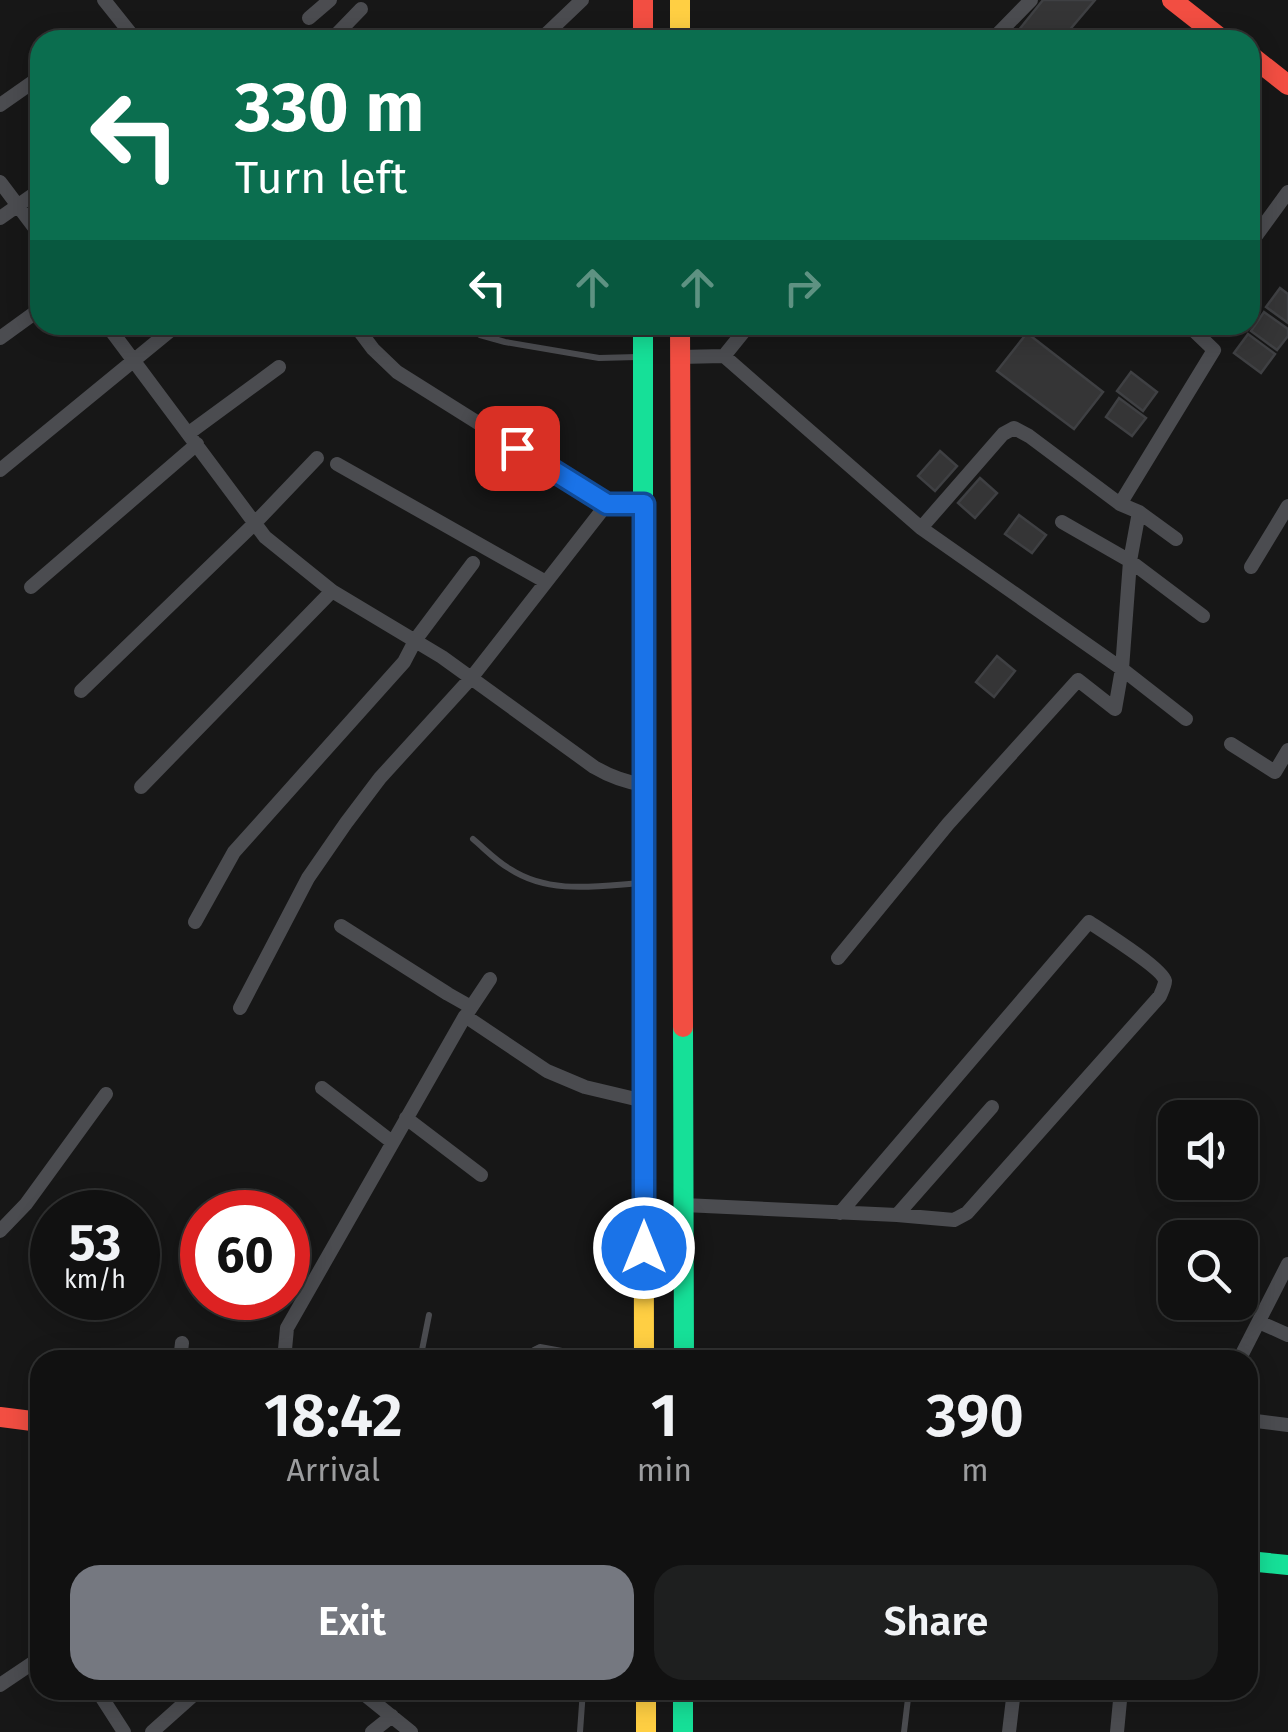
<!DOCTYPE html>
<style>
body{margin:0;font-family:"Fira Sans",sans-serif;background:#1e1f1f;color:#f1f3f6;height:100vh;display:flex;flex-direction:column;font-size:38px;white-space:nowrap}
*{box-sizing:border-box;margin:0}
p{font-size:32px;color:#9c9d9f}
.icon{flex:none;width:55px;height:55px;fill:none;stroke:currentColor;stroke-width:2;stroke-linecap:round;stroke-linejoin:round}
.map{position:relative;flex:1;overflow:hidden}
.details{position:absolute;left:30px;top:1350px;width:1228px;height:350px;display:flex;flex-direction:column;background:#111;border-radius:30px;box-shadow:0 5px 25px #0003,0 0 0 2px #303131}
.details>*{flex:none}
.top-card{position:absolute;left:30px;top:30px;width:1230px;height:305px;border-radius:30px;box-shadow:0 5px 25px #0003,0 0 0 2px #303131;background:#0b6e4f;color:#fff;overflow:hidden}
.fabs{position:absolute;left:1158px;top:1100px;display:grid;gap:20px}
.fabs a{display:grid;place-items:center;width:100px;height:100px;border-radius:20px;background:#111;box-shadow:0 5px 25px #0003,0 0 0 2px #303131;font-size:50px}
.speed{position:absolute;left:30px;top:1190px;display:flex;gap:20px;font-size:50px;font-weight:700;text-align:center}
.speed>*{display:grid;place-content:center;width:130px;height:130px;border-radius:50%;background:#111;box-shadow:0 5px 25px #0003,0 0 0 2px #303131;line-height:1}
.speed small{font-size:25px;font-weight:400}
.speed .limit{border:15px solid #d22;background:#fff;color:#111}
.pin{position:absolute;display:grid;place-items:center;width:85px;height:85px;color:#fff;margin:-42px;border-radius:20px;box-shadow:0 5px 15px #0006}
.me{position:absolute;width:110px;margin:-55px;rotate:0deg;stroke-linejoin:round;filter:drop-shadow(0 0 8px #0008)}
.turn{display:flex;align-items:center;gap:35px;height:210px;padding:0 40px;font-size:45px}
.turn .icon{width:130px;height:130px;stroke-width:2.5}
.turn b{display:block;font-size:70px;line-height:85px}
.lanes{display:flex;align-items:center;height:95px;padding:0 40px;background:#0003;justify-content:center;gap:50px;direction:ltr}
.lanes .off{opacity:.35}
.eta{display:flex;justify-content:space-evenly;align-items:center;height:170px;text-align:center}
.eta b{font-size:60px;font-weight:600;line-height:70px}
.action{display:flex;gap:20px;margin-top:auto;padding:20px 40px}
.action a{flex:1;height:115px;border-radius:30px;background:#757880;color:#fff;font-size:40px;font-weight:600;line-height:115px;text-align:center}
.action a+a{background:#1e1f1f;color:#f1f3f6}
.map>svg:first-child{display:block}
.building{fill:#353536;stroke:#3f4043;stroke-width:2.5}
.lines{fill:none;stroke-linecap:round;stroke-linejoin:round}
.lane{stroke:#4b4c50;stroke-width:6}
.street{stroke:#4b4c50;stroke-width:14}
.fast{stroke:#16e098;stroke-width:20}
.slow{stroke:#ffcf43;stroke-width:20}
.jam{stroke:#f24e42;stroke-width:20}
.route-casing{stroke:#114b97;stroke-width:25}
.route{stroke:#1a73e8;stroke-width:18}
</style>
<div class="map">
<svg width="1288" height="1732" viewBox="0 0 1288 1732">
<rect width="100%" height="100%" fill="#171717"/>
<path class="building" d="M1043,0H1095L1061,40H1029L1018,31Z
M1280,288L1288,294V323L1266,307Z
M1264,312L1288,329V336L1277,350L1251,331Z
M1027,333L1103,392L1074,429L997,371Z
M1248,334L1275,354L1261,373L1234,353Z
M1131,372L1157,392L1143,411L1117,391Z
M1119,398L1146,418L1132,436L1106,417Z
M940,451L957,466L935,491L918,476Z
M980,478L997,493L975,518L958,503Z
M1019,515L1046,535L1032,553L1005,534Z
M997,656L1015,671L994,697L976,682Z"/>
<g class="lines">
<path class="lane" d="M466,325L480,335L505,342L599,358L637,357
M473,839C485,849 496,861 510,869C550,895 598,886 642,883
M428,1360L422,1350L429,1315
M532,1360L534,1350L540,1347L611,1360
M580,1732L583,1690
M904,1732L909,1690"/>
<path class="street" d="M104,0L136,40
M309,18L330,0
M331,40L361,9
M540,40L582,0
M992,40L1031,0
M0,105L40,77
M0,182L40,235
M0,218L40,190
M1250,244L1288,192
M107,325L265,537L332,591L442,657L594,767C611,777 625,782 644,785
M355,325L373,349L397,372L607,504H644
M0,338L40,309
M724,356L921,528L1122,669L1186,719
M680,357L724,356L749,325
M189,433L279,367
M337,464L546,582
M0,470L177,325
M1062,522L1130,561L1203,616
M921,528L1003,434L1014,428L1029,436L1120,504
M1176,539L1139,512L1120,504L1214,350L1190,327L1191,325
M1251,567L1288,506
M31,587L197,444
M81,691L254,524L317,458
M1231,744L1275,772L1288,750
M141,787L332,591
M195,922L234,852L404,662L416,639L473,563
M341,926L448,994L471,1007
M838,958L948,824L1078,680L1115,709L1122,669L1130,561L1139,512
M240,1008L308,878L346,823L380,778L472,677L607,504
M468,1012L490,979
M322,1088L392,1142
M406,1118L481,1175
M684,1205L897,1215L954,1220L967,1213L1160,996C1162,991 1165,985 1165,981C1163,969 1101,930 1089,922L840,1213
M897,1215L992,1107
M0,1231L26,1204L106,1094
M1259,1322L1288,1335
M180,1360L182,1343
M284,1360L287,1328L465,1016L547,1071L585,1087L644,1101
M1239,1360L1288,1264
M1248,1420L1288,1425
M0,1685L40,1658
M97,1690L124,1732
M359,1690L411,1732
M152,1732L199,1690
M372,1732L392,1716
M1009,1732L1014,1690
M1117,1732L1121,1690"/>
<path class="fast" d="M643,325V808
M683,1027L684,1360
M1248,1561L1288,1565
M683,1690V1732"/>
<path class="slow" d="M680,0V40
M643,808L644,1360
M646,1690V1732"/>
<path class="jam" d="M643,0V40
M1172,0L1223,40
M1250,55L1288,85
M680,325L683,1027
M0,1417L40,1422"/>
</g>
<g class="lines">
<defs>
<path id="route" d="M517,448L607,504H644V1248"/>
</defs>
<use href="#route" class="route-casing"/>
<use href="#route" class="route"/>
</g>
</svg>
<div class="fabs">
<a><svg class="icon" aria-label="sound" viewBox="0 0 24 24"><path d="M4 9h4l5-4v14l-5-4H4zM17 9q2 3 0 6"/></svg></a>
<a><svg class="icon" aria-label="search" viewBox="0 0 24 24"><circle cx="10" cy="10" r="6"/><path d="M15 15l6 6"/></svg></a>
</div>
<div class="speed"><div>53<small>km/h</small></div><div class="limit">60</div></div>
<div class="pin" style="left:517px;top:448px;background:#d93025"><svg class="icon" aria-label="arrive" viewBox="0 0 24 24"><path d="M6 21V4h12l-3 4 3 4H6"/></svg></div>
<svg class="me" style="left:644px;top:1248px" viewBox="-20 -20 40 40"><circle r="17" fill="#1a73e8" stroke="#fff" stroke-width="3"/><path d="M0-11L8 9 0 5-8 9z" fill="#fff"/></svg>
<div class="top-card">
<div class="turn"><svg class="icon" aria-label="left" viewBox="0 0 24 24"><path d="M17 20v-9H6M10 6l-5 5 5 5"/></svg><div><b>330 m</b>Turn left</div></div>
<div class="lanes"><svg class="icon" aria-label="left" viewBox="0 0 24 24"><path d="M17 20v-9H6M10 6l-5 5 5 5"/></svg><svg class="icon off" aria-label="ahead" viewBox="0 0 24 24"><path d="M12 20V5M6 11l6-6 6 6"/></svg><svg class="icon off" aria-label="ahead" viewBox="0 0 24 24"><path d="M12 20V5M6 11l6-6 6 6"/></svg><svg class="icon off" aria-label="right" viewBox="0 0 24 24"><path d="M7 20v-9h11M14 6l5 5-5 5"/></svg></div>
</div>
<section class="details">
<div class="eta">
<div><b>18:42</b><p>Arrival</p></div>
<div><b>1</b><p>min</p></div>
<div><b>390</b><p>m</p></div>
</div>
<div class="action"><a>Exit</a><a>Share</a></div>
</section>
</div>
